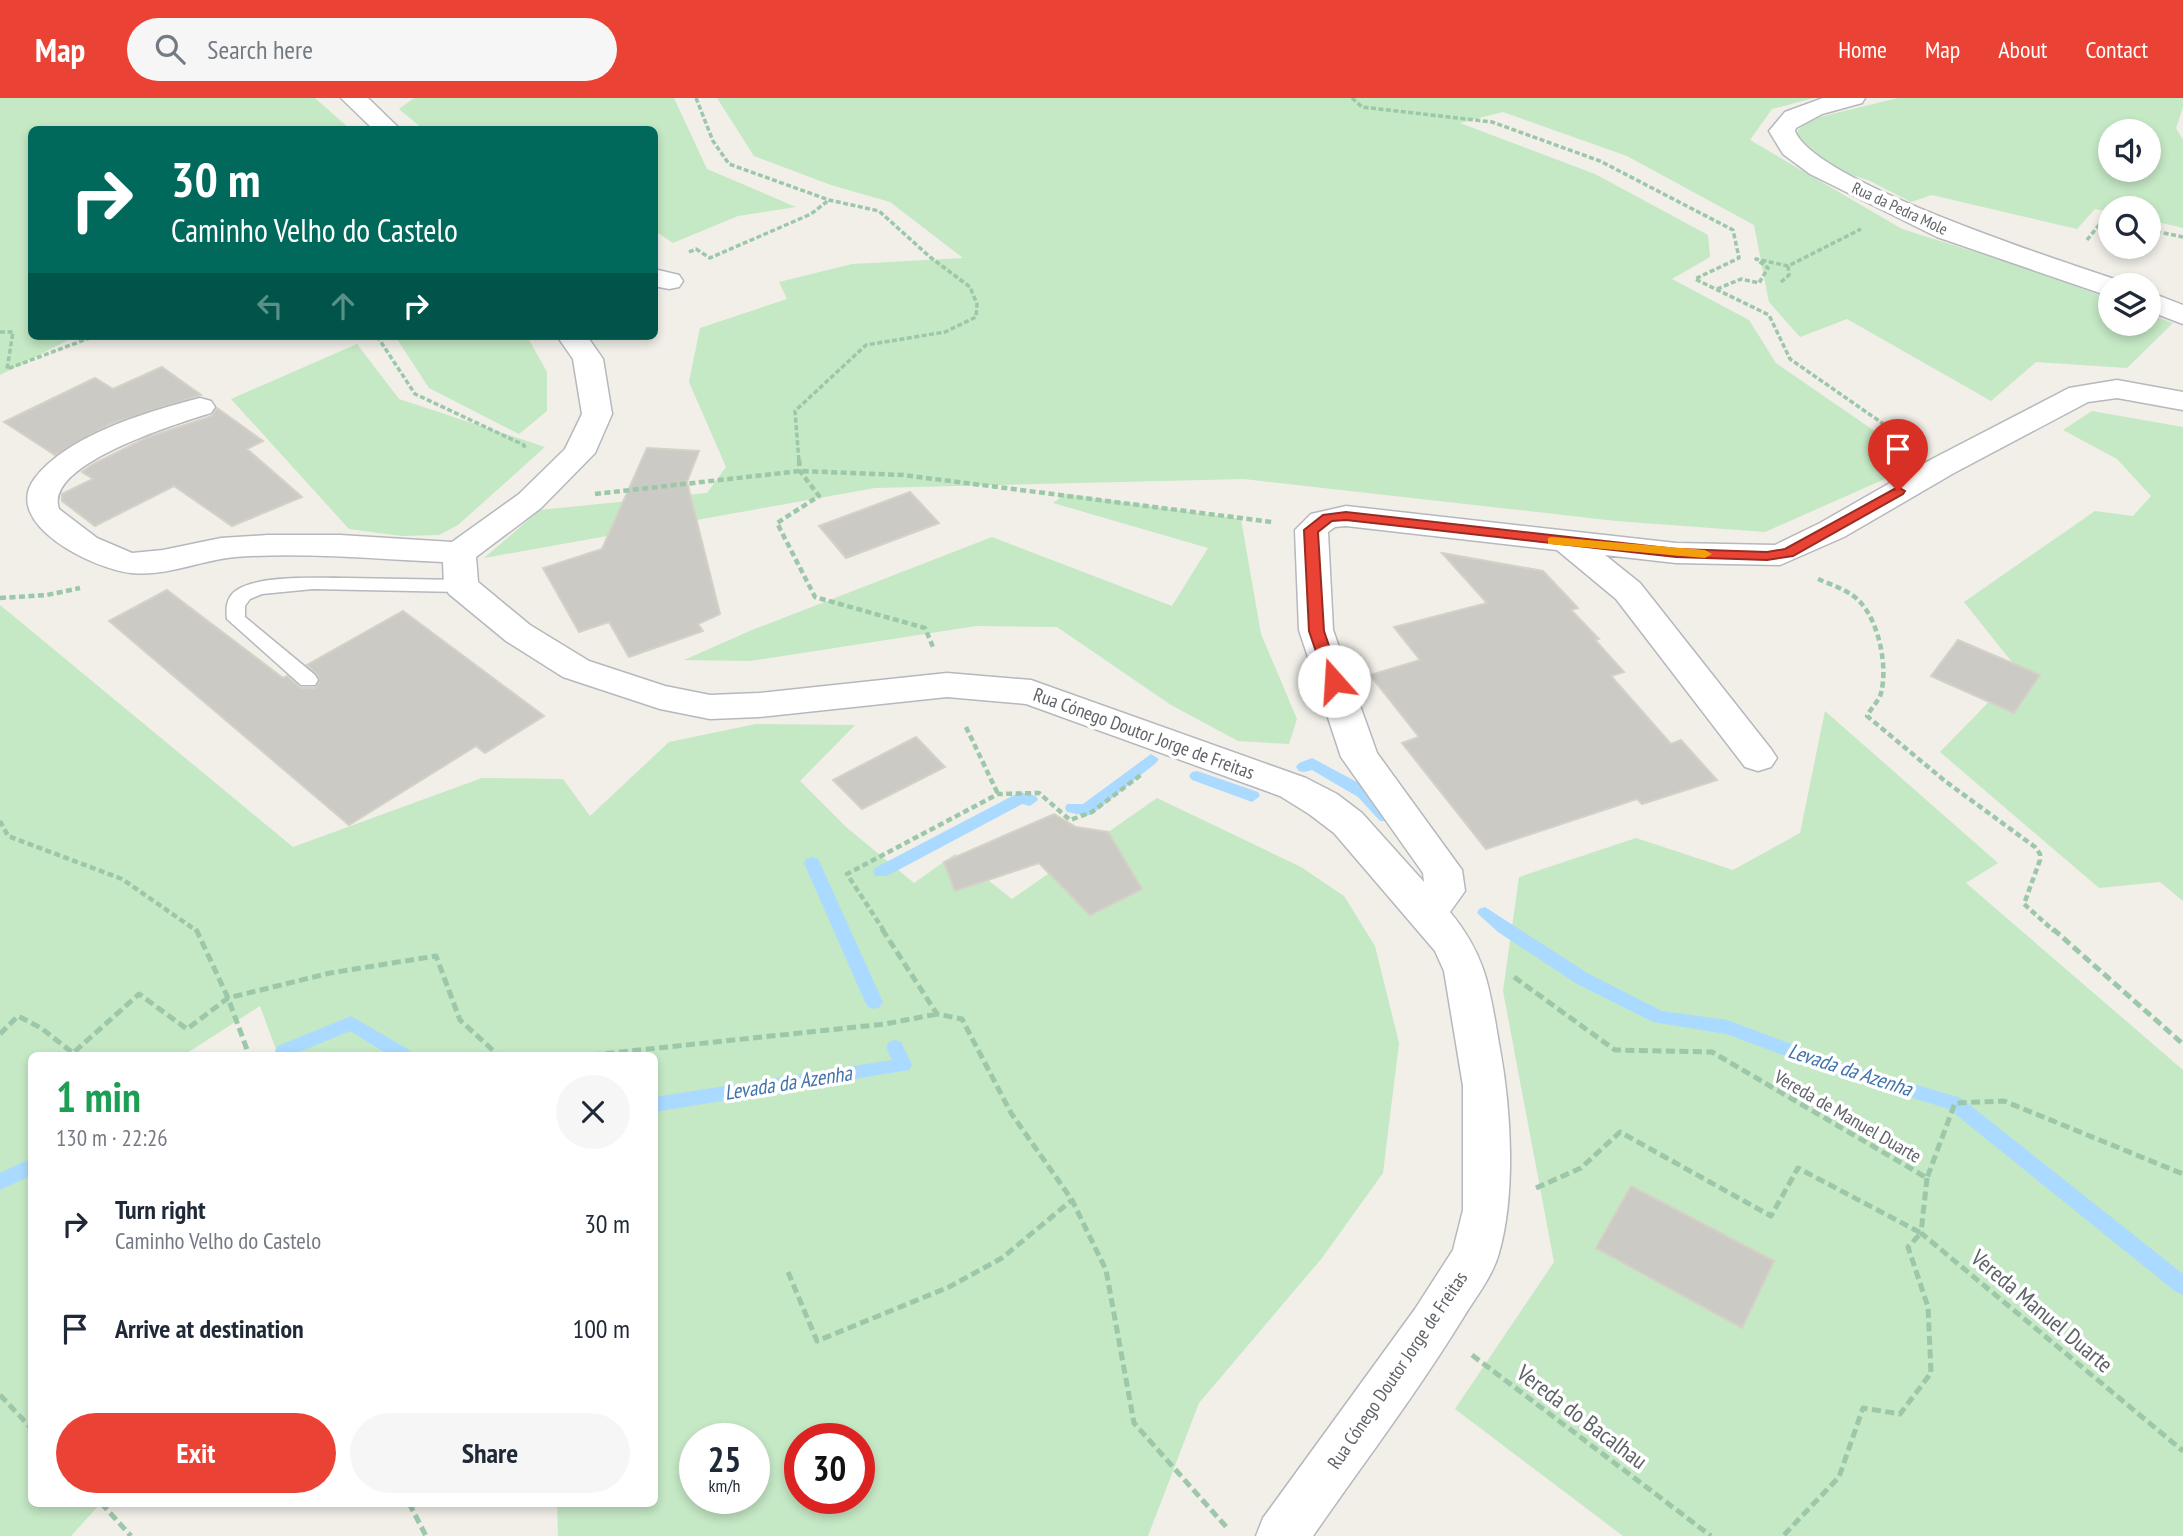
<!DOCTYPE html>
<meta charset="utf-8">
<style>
body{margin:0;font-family:"PT Sans Narrow",sans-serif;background:#f6f6f7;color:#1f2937;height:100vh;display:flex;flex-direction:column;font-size:26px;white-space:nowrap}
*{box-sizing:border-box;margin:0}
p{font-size:23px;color:#747a83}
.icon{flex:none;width:38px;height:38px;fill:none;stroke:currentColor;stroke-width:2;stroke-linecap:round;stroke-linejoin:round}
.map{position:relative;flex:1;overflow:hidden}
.sheet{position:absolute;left:28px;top:954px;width:630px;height:455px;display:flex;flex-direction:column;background:#fff;border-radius:10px;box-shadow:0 4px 10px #0003}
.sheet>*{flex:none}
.hud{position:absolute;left:28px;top:28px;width:630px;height:214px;border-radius:10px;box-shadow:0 4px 10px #0003;background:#00695c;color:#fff;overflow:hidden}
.controls{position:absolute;left:2098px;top:21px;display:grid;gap:14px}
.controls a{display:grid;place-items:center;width:63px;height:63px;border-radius:50%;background:#fff;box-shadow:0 4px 10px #0003;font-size:35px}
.speed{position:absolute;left:679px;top:1325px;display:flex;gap:14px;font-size:35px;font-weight:700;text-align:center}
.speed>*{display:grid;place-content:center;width:91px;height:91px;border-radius:50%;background:#fff;box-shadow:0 4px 10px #0003;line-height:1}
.speed small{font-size:18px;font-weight:400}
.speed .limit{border:10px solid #d22;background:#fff;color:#111}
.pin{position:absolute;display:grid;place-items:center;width:60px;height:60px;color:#fff;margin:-72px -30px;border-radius:50% 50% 50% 0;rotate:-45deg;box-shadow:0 0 7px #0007}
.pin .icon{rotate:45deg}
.me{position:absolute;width:77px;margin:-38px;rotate:341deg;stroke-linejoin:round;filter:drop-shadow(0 0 5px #0008)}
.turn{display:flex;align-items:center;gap:24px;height:147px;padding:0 28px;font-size:32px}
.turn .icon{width:91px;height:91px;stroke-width:2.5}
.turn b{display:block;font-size:49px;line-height:60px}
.lanes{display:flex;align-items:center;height:66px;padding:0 28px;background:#0003;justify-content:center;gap:35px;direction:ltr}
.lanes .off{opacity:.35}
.round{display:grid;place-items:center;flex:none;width:74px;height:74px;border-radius:37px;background:#f6f6f7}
.headline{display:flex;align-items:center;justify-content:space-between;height:119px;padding:0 28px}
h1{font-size:42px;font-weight:700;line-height:52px;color:#1e9e55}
.action{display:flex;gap:14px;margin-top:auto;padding:14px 28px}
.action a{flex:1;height:80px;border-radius:42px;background:#ea4335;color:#fff;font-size:28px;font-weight:700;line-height:80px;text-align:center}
.action a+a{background:#f6f6f7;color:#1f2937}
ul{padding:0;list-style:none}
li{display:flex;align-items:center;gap:21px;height:105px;padding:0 28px}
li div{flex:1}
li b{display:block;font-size:26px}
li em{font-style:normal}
header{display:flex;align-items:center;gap:42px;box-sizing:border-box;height:98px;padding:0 35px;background:#ea4335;color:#fff}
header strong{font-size:33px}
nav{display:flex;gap:38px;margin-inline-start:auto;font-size:24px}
.search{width:490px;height:63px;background:#f6f6f7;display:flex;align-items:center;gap:18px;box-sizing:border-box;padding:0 24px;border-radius:38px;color:#747a83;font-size:26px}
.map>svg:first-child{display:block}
.green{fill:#c5e8c5;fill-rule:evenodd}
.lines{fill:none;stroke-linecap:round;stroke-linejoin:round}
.stream{fill:#aadaff;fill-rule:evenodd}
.building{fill:#cccac5;stroke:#d6d1c6;stroke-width:2}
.lane-casing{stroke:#b5b8bc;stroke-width:3}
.street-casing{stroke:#b5b8bc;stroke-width:3}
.path-far2{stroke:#9cc7a9;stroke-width:3.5;stroke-dasharray:5 2.5;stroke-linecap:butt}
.path-far1{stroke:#9cc7a9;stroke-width:4.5;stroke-dasharray:6 3.5;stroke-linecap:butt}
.path{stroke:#9cc7a9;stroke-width:5;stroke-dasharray:9 4.5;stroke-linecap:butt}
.lane{fill:#fff;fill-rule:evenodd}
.street{fill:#fff;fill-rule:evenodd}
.route{fill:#ea4335;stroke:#982c22;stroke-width:2}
.slow{fill:#f59e0b}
.labels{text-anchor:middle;stroke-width:7;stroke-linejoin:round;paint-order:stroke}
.far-street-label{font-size:16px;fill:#5f6368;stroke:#fff}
.street-label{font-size:19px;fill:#5f6368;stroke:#fff}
.water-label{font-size:21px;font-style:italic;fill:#4174aa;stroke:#fff}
.near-street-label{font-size:23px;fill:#5f6368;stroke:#fff}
</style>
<header>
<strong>Map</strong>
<div class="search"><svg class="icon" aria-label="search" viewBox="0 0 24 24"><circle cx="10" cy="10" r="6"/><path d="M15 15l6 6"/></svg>Search here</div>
<nav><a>Home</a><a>Map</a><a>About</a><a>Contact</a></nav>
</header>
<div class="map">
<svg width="2183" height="1438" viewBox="0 0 2183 1438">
<rect width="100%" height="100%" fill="#f1efe8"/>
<path class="green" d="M0,0H315L350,31L32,32V238H76L0,277Z
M414,0H674L707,71L796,109L738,118L673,145L655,133L654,32L423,31L399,11Z
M717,0H1814L1772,11L1750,42L1902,131L2033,172L2110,201V226H2149V216L2173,225L2127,270L2036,264L1991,303L1847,221L1800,239L1769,204L1754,127L1627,58L1503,14L1460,25L1595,76L1708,137L1710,159L1672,181L1749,222L1776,265L1921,365L1765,434L1616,423L1244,381L875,390L484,460L540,412L707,395L726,369L689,284L700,230L787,201L779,184L852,166L963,160L890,104L831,87L754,58Z
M1898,0H2183V9L2176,30L2183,42V130L2149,122V110H2110V114L2095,111L2077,131L1932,97L1911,104L1868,82L1832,71L1796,43L1798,32L1811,21ZM2110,33H2149V72H2110Z
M395,238H527L547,274V313L519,336L429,290Z
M357,246L399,301L545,349L458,427L439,437L402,438L349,431L231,301Z
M2092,313L2183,329V803L2160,784L2099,790L1940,654L2019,573L1964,504L2095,413L2133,418L2151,398L2117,361L2063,332Z
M1065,396L1241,421L1261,536L1297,621L1289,646L1238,643L1171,607L1057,529L976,528L750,563L684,562L752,532L992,439L1172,508L1208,450L1053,405Z
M0,507L293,749L482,680L563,681L590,718L669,644L756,626L855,627L800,683L846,729L914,785L955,756L1012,801L1157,700L1301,769L1344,798L1375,848L1399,945L1383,1075L1322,1160L1199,1305L1148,1438H558L557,1405H654V957H278L260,908L184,957H32V1405H101L71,1438H0ZM695,1340H754V1400H695ZM800,1340H859V1400H800Z
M1825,613L1998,765L1966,785L2183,972V1438H1623L1455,1311L1554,1164L1503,893L1519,779L1636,740L1733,772L1800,735Z"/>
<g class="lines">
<path class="stream" d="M1151,656L1159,661L1156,665L1092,716L1086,718L1067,714L1065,710L1067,706H1083Z
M1312,660L1370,691L1392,715L1394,719L1392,723H1380L1358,699L1312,672L1304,674L1299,673L1296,669L1299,665Z
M1197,673L1258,694L1260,698L1252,704L1192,682L1189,678L1192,674Z
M1020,694L1036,698L1038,702L1030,708L1022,706L887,778H875L873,774L875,770Z
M812,759L818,761L820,765L883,904L880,909L874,911L868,909L865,904L804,765L806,761Z
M1485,809L1589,876L1662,913L1727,922L1843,965L1961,1000L2183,1176V1197L2176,1194L1949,1011L1840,978L1726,936L1653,924L1577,886L1498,834L1477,815L1479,811Z
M351,918L409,952L412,957H389L350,933L292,957H277L275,953L278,948Z
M895,942L901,944L912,967L909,972L654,1014V999L892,962L886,949L889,944Z
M32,1060V1077L0,1092V1075Z"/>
</g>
<path class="building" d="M162,269L201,297L110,326L55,357L4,324L95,280L113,291Z
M217,310L263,343L247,351L302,399L232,428L174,388L95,428L62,403V396L93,381L82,374L93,366L146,340L212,318Z
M647,350L699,353L687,384L720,516L698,526L703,533L629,559L609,524L579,534L543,470L602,451Z
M910,394L939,425L846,460L819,428Z
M1442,455L1543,473L1578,510L1571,512L1599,541L1595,542L1624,574L1611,578L1671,646L1681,642L1717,682L1642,706L1637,701L1486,751L1402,645L1419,639L1370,577L1420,562L1394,529L1487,505Z
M167,492L283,580L287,578L301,590H315L320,583L317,576L307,567L403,513L544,618L485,655L476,648L349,727L109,523Z
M1958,542L2040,577L2014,615L1931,578Z
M916,639L945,669L862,711L833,682Z
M1054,716L1076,729L1108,734L1142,791L1090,817L1039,765L955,793L944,764Z
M1631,1088L1774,1163L1742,1230L1596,1150Z"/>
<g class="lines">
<defs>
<path id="lane" d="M346,480L461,482L470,488L461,494L313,491L262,496L250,501L245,508V519L315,577L318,582L315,587H301L227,521C226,511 226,503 233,495C253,476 319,480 346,480Z"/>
<path id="street" d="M341,0H368L401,32H374Z
M1823,0H1865L1862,5L1822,16L1796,30L1795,33C1814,84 2062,163 2120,183L2123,187H2110V197L2100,195L1937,139L1810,76L1783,56L1769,33L1785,14Z
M654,171L679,177L683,183L679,189L669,191L654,188Z
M2149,194L2183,207V226L2149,213Z
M557,238H587L603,261L612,316L595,355L541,410L476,459L478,484L530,527L589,563L665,588L710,597L759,595L947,575L1031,582L1306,680L1337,696L1362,715L1424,784L1423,775L1341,659L1299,532L1295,432L1311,416L1346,408L1676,445L1775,447L1820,425L1932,361L2069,290L2117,282L2183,294V312L2117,300L2088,304L1954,375L1844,439L1780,467L1676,465L1605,457L1640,485L1771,651L1777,660L1771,669L1758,673L1745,669L1616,501L1557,452L1346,428L1335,429L1328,434L1333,532L1377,655L1462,772L1465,793L1450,814C1488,860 1490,894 1500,951C1511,1011 1516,1096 1499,1155C1493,1178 1475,1200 1463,1220C1417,1295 1363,1366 1313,1438H1256L1263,1420L1415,1211L1453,1152L1463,1112V988L1444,873L1435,853L1334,735L1309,716L1280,698L1026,606L947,599L759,619L710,621L660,611L563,579L506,543L449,496L444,488L443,464C374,461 305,454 235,459C201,462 166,479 131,475C94,471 0,426 35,380C68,337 149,313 200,300L211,303L215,309L211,315C179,325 43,366 59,411L97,440L132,455L163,452L221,440L268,437H340L452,444L519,396L565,351L582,316L573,261Z"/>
</defs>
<use href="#lane" class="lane-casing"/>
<use href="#street" class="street-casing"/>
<path class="path-far2" d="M696,0L713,43L729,66L829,102L879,113L930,159L970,189L977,206L976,219L945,234L866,247L795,313L799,364
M1352,0L1362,9L1492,24L1600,63L1733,132L1739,160L1695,181L1769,217L1790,261L1908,343
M2149,132L2183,139
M2087,142L2103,122L2110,123
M689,154L696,151L710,160L811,116L829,102
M1781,184L1789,177L1788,168
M1717,191L1741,181L1759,185L1768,170L1756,161L1788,168L1861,131
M0,234H13L7,271L95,238
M377,238L415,296L524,347L525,352"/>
<path class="path-far1" d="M799,362L800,373L819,398L777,425L815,499L925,530L933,549
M595,396L800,373L903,377L1272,424
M1818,481C1832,487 1851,493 1861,505C1879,525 1888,569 1881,595C1879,603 1871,610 1867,618L1945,683L2035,749L2040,756V762L2024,806L2054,833
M0,500L47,497L80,490
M966,629L998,696
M0,723L8,738L122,781L197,833
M884,833L847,776L998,696L1039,695L1070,722L1092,714L1142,676"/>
<path class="path" d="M196,831L228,900L249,957
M882,831L937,916L962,921L1011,1015L1072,1102L1106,1172L1134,1325L1229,1432
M2053,831L2183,946
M1514,879L1615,952L1712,954L1927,1080L1955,1005L2004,1003L2183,1076
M0,936L18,918L41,930L73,955L139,896L187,931L228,900L330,875L436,858L460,922L498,957
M592,957L885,926L937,916
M1927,1080L1921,1135L2183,1353
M1536,1090L1581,1070L1620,1034L1771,1118L1798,1070L1921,1135L1908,1149L1928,1209L1931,1275L1900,1316L1863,1310L1839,1379L1783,1438
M788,1174L817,1243L949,1189L1002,1160L1072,1102
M1472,1257L1711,1438
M0,1297L32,1331
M101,1405L131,1438
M409,1405L426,1438"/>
<use href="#lane" class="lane"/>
<use href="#street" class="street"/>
</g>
<path class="route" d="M1898,389L1905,393L1903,396L1793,458L1767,462L1676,459L1346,422L1332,423L1318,434L1324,533L1341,583L1339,587H1329L1326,583L1309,533L1304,432L1323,417L1346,414L1676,451L1767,454L1785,451Z"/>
<path class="slow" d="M1552,439L1705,452L1712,456L1705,460L1548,446V440Z"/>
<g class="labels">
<g class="far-street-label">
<text transform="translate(1900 110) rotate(25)" y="6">Rua da Pedra Mole</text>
</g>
<g class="street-label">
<text transform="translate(1144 635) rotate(20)" y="7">Rua Cónego Doutor Jorge de Freitas</text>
<text transform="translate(1848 1018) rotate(30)" y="7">Vereda de Manuel Duarte</text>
<text transform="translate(1397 1272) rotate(-56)" y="7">Rua Cónego Doutor Jorge de Freitas</text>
</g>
<g class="water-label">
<text transform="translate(1850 972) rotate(18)" y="7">Levada da Azenha</text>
<text transform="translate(788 985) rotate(-9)" y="7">Levada da Azenha</text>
</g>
<g class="near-street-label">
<text transform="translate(2042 1213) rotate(40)" y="8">Vereda Manuel Duarte</text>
<text transform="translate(1582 1319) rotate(37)" y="8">Vereda do Bacalhau</text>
</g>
</g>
</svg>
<div class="controls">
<a><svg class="icon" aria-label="sound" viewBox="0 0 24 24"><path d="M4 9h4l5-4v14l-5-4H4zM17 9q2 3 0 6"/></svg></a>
<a><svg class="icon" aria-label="search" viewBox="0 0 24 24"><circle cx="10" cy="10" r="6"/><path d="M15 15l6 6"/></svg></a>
<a><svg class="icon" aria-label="layers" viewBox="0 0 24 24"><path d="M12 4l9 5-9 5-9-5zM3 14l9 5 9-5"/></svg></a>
</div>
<div class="speed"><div>25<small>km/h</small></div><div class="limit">30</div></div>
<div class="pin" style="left:1898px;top:393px;background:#d93025"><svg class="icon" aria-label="arrive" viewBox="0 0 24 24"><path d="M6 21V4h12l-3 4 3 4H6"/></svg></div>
<svg class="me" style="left:1334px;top:583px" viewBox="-20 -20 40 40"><circle r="19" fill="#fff"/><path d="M0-13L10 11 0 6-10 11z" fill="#ea4335"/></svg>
<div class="hud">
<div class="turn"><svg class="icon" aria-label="right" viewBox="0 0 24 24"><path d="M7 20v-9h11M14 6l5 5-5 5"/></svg><div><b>30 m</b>Caminho Velho do Castelo</div></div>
<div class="lanes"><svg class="icon off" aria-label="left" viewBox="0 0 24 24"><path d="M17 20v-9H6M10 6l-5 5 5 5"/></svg><svg class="icon off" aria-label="ahead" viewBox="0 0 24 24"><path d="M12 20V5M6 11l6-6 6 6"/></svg><svg class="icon" aria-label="right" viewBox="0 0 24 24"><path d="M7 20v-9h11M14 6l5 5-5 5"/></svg></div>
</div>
<section class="sheet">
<div class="headline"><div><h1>1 min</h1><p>130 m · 22:26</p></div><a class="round"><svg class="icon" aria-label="close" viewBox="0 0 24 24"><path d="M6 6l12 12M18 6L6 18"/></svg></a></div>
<ul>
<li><svg class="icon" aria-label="right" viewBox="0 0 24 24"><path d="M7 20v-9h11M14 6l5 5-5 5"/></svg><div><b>Turn right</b><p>Caminho Velho do Castelo</p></div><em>30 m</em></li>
<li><svg class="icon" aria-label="arrive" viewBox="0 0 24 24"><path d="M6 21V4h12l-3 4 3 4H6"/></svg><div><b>Arrive at destination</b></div><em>100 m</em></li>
</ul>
<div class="action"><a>Exit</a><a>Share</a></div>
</section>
</div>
